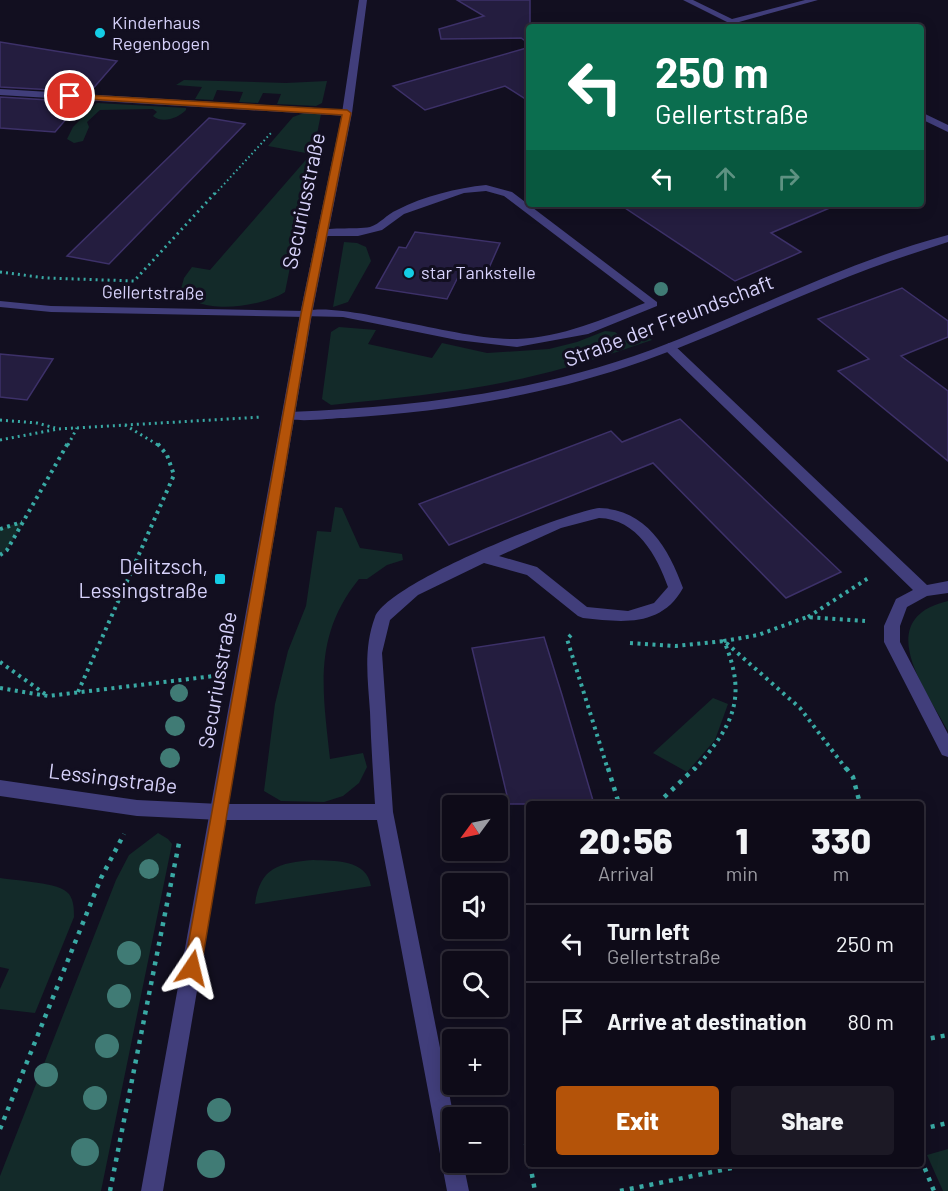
<!DOCTYPE html>
<meta charset="utf-8">
<style>
body{margin:0;font-family:Barlow,sans-serif;background:#1c1925;color:#f1f3f6;height:100vh;display:flex;flex-direction:column;font-size:22px;white-space:nowrap}
*{box-sizing:border-box;margin:0}
p{font-size:20px;color:#9b9ba2}
.icon{flex:none;width:33px;height:33px;fill:none;stroke:currentColor;stroke-width:2;stroke-linecap:round;stroke-linejoin:round}
.map{position:relative;flex:1;overflow:hidden}
.side{position:absolute;left:526px;top:801px;width:398px;height:366px;display:flex;flex-direction:column;background:#0e0b18;border-radius:6px;box-shadow:0 3px 15px #0003,0 0 0 2px #2e2b37}
.side>*{flex:none}
.top-card{position:absolute;left:526px;top:24px;width:398px;height:183px;border-radius:6px;box-shadow:0 3px 15px #0003,0 0 0 2px #2e2b37;background:#0b6e4f;color:#fff;overflow:hidden}
.needle{width:39px;rotate:237deg}
.tools{position:absolute;left:442px;top:795px;display:grid;gap:12px}
.tools a{display:grid;place-items:center;width:66px;height:66px;border-radius:6px;background:#0e0b18;box-shadow:0 3px 15px #0003,0 0 0 2px #2e2b37;font-size:30px}
.pin{position:absolute;display:grid;place-items:center;width:51px;height:51px;color:#fff;margin:-26px;border:3px solid #fff;border-radius:50%;box-shadow:0 2px 6px #0007}
.me{position:absolute;width:66px;margin:-33px;rotate:10deg;stroke-linejoin:round;filter:drop-shadow(0 0 4px #0008)}
.turn{display:flex;align-items:center;gap:21px;height:126px;padding:0 30px;font-size:27px}
.turn .icon{width:78px;height:78px;stroke-width:2.5}
.turn b{display:block;font-size:42px;line-height:51px}
.lanes{display:flex;align-items:center;height:57px;padding:0 30px;background:#0003;justify-content:center;gap:30px;direction:ltr}
.lanes .off{opacity:.35}
.eta{display:flex;justify-content:space-evenly;align-items:center;height:102px;text-align:center}
.eta b{font-size:36px;font-weight:800;line-height:42px}
.action{display:flex;gap:12px;margin-top:auto;padding:12px 30px}
.action a{flex:1;height:69px;border-radius:6px;background:#b45309;color:#fff;font-size:24px;font-weight:800;line-height:69px;text-align:center}
.action a+a{background:#1c1925;color:#f1f3f6}
ul{padding:0;list-style:none}
li{display:flex;align-items:center;gap:18px;height:78px;padding:0 30px;border-top:2px solid #2e2b37}
li div{flex:1}
li b{display:block;font-size:22px}
li em{font-style:normal}
.map>svg:first-child{display:block}
.green{fill:#132a29}
.building{fill:#241d3f;stroke:#3d3169;stroke-width:1.5}
.lines{fill:none;stroke-linecap:round;stroke-linejoin:round}
.path-far3{stroke:#39a9a4;stroke-width:2;stroke-dasharray:1.5 3;stroke-linecap:butt}
.path-far2{stroke:#39a9a4;stroke-width:3;stroke-dasharray:2 4;stroke-linecap:butt}
.path-far1{stroke:#39a9a4;stroke-width:4;stroke-dasharray:3 4.5;stroke-linecap:butt}
.path{stroke:#39a9a4;stroke-width:4.5;stroke-dasharray:4 6;stroke-linecap:butt}
.service{fill:#413e7b;fill-rule:evenodd}
.minor{fill:#413e7b;fill-rule:evenodd}
.tertiary{fill:#413e7b;fill-rule:evenodd}
.tree{fill:#407b75}
.route{fill:#b45309;stroke:#753606;stroke-width:1.5}
.poi-dot{fill:#14cde5;stroke:#120f20;stroke-width:2}
.labels{text-anchor:middle;stroke-width:6;stroke-linejoin:round;paint-order:stroke}
.far-poi-label{font-size:18px;fill:#d7d2fb;stroke:#120f20;text-anchor:start}
.far-street-label{font-size:18px;fill:#d7d2fb;stroke:#120f20}
.street-label{font-size:21px;fill:#d7d2fb;stroke:#120f20}
.poi-label{font-size:21px;fill:#d7d2fb;stroke:#120f20;text-anchor:end}
</style>
<div class="map">
<svg width="948" height="1191" viewBox="0 0 948 1191">
<rect width="100%" height="100%" fill="#120f20"/>
<path class="green" d="M184,80L286,83L327,81L322,103L316,106L277,104L281,94L263,93L258,103L239,102L243,92L217,90L213,100L195,99L202,87L176,85Z
M97,103L186,108V110C178,118 163,124 153,116L157,112L153,109L100,110L87,122L89,127L83,141L74,143L67,139L73,127Z
M304,113L321,114L285,292C262,307 196,317 181,289L184,278L192,267L210,270L311,154L268,146L293,117Z
M344,242L357,243L366,247L371,261L348,302L333,307Z
M339,327L376,330L368,344L432,358L442,343L487,353L549,349L577,342L605,331L615,332L625,340L643,333L652,340C614,353 576,366 537,375C469,392 400,397 331,405L322,399L331,332Z
M335,507L342,508L360,548L402,554L403,560L387,565L367,579H359C312,637 323,692 330,759L363,753L367,767L359,783L343,796L324,802L281,801L264,791L275,704L288,651L306,606L317,531L331,532Z
M24,521L7,550L0,555V529Z
M948,601V731C926,690 871,619 948,601Z
M713,698L728,704L715,740L687,772L653,753Z
M158,833L168,839L172,844L101,1191H0V1176L116,880L129,855Z
M313,860C334,861 367,859 371,886L255,904C260,867 279,863 313,860Z
M0,878C16,881 60,882 69,894C74,901 74,910 74,917L35,1013L0,1009V989L9,969L0,967Z
M948,1149V1191H943L927,1155Z"/>
<path class="building" d="M457,0H530V44L521,38L441,39L439,29L484,16Z
M0,42L117,61L90,92L0,87Z
M530,47V102L505,86L425,110L393,86Z
M0,97L81,102L55,132L0,128Z
M209,118L245,124L109,264L67,256Z
M619,204H839L771,233L801,252L735,281Z
M415,232L500,243L485,277L460,273L447,299L376,288L399,247L406,248Z
M902,288L948,321V337L901,356L948,391V461L838,371L869,359L818,319Z
M0,354L53,359L27,400L0,397Z
M680,419L841,572L786,598L653,463L449,545L419,504L611,431L622,442Z
M544,637L562,695L594,804H509L472,648Z"/>
<g class="lines">
<path class="path-far3" d="M215,194L271,133"/>
<path class="path-far2" d="M0,272L46,278L134,281L216,192
M0,420L37,423L55,428
M125,425L158,445
M0,440L58,429L262,417
M68,445L77,428"/>
<path class="path-far1" d="M0,529L22,522
M0,555L7,550L68,443
M808,617L870,577
M571,635L567,639L608,770
M630,643L676,646L724,641L800,708L847,770
M0,662L45,694
M0,688L48,696L214,676
M78,692L174,475L167,455L157,443
M694,770C733,726 748,698 724,641L758,635L807,617L865,621"/>
<path class="path" d="M608,768L619,804
M846,768L853,777L860,804
M657,804L695,768
M921,1040L948,1035
M0,1129L101,878L124,834
M921,1129L948,1123
M530,1138L525,1139L530,1163
M921,1159L934,1191
M530,1164L535,1191
M110,1191L180,838
M620,1191L751,1164"/>
<path class="service" d="M486,185L512,192L657,302V306L588,334L517,347L457,340L343,317L302,316L300,314C314,302 384,318 403,322C436,328 484,340 517,339C560,338 606,318 645,303L504,196L486,191L464,193L404,214L382,230L358,236H321L316,233C324,226 356,230 370,227C380,224 387,214 397,210C424,196 457,188 486,185Z
M669,343L673,344L927,585L948,581V593L927,596L907,607L900,626V642L948,734V757L942,755L884,642V626L896,599L913,590L665,350L663,347Z"/>
<path class="minor" d="M683,0H693L732,19L805,0H818L739,22L744,27H737Z
M0,89L347,110L352,113L347,116L0,95Z
M921,112L948,125V132L921,119Z
M948,235V242C908,255 868,268 828,285C761,312 695,344 626,367C535,397 440,412 344,418C332,418 290,424 283,416L289,412C413,407 534,393 651,350C750,313 845,262 948,235Z
M0,301L51,306L306,311L312,314L306,317L51,312L0,307Z
M599,508C646,509 669,549 683,588C661,628 621,622 583,618L578,616L527,575L484,563L418,595L390,620L382,653L393,812L454,1118L453,1162H463L469,1191H447L377,820H220L137,816L0,796V780L137,800L220,804H375C373,774 371,743 370,712C368,680 363,649 375,617C388,583 560,514 599,508ZM599,518C637,519 657,556 668,587L654,603L628,611L587,607L537,567L499,556L561,528Z"/>
<path class="tertiary" d="M359,0H367L352,113L312,314L163,1191H141L300,314L342,113Z"/>
</g>
<g class="tree">
<circle cx="661" cy="289" r="7"/>
<circle cx="179" cy="693" r="9"/>
<circle cx="175" cy="726" r="10"/>
<circle cx="170" cy="758" r="10"/>
<circle cx="149" cy="869" r="10"/>
<circle cx="129" cy="953" r="12"/>
<circle cx="119" cy="996" r="12"/>
<circle cx="107" cy="1046" r="12"/>
<circle cx="46" cy="1075" r="12"/>
<circle cx="95" cy="1098" r="12"/>
<circle cx="219" cy="1110" r="12"/>
<circle cx="85" cy="1152" r="14"/>
<circle cx="211" cy="1164" r="14"/>
</g>
<path class="route" d="M67,94L347,110L351,113L311,314L201,968L199,974L192,977L186,974L184,968L301,314L342,115L70,98H67Z"/>
<g class="poi-dot">
<circle cx="100" cy="33" r="6"/>
<circle cx="409" cy="273" r="6"/>
<rect x="214" y="573" width="12" height="12" rx="3"/>
</g>
<g class="labels">
<g class="far-poi-label">
<text x="112" y="29">Kinderhaus<tspan x="112" dy="21">Regenbogen</tspan></text>
<text x="421" y="279">star Tankstelle</text>
</g>
<g class="far-street-label">
<text transform="translate(153 293) rotate(1)" y="6">Gellertstraße</text>
</g>
<g class="street-label">
<text transform="translate(304 201) rotate(-78)" y="7">Securiusstraße</text>
<text transform="translate(669 321) rotate(-21)" y="7">Straße der Freundschaft</text>
<text transform="translate(218 680) rotate(-80)" y="7">Securiusstraße</text>
<text transform="translate(113 779) rotate(7)" y="7">Lessingstraße</text>
</g>
<g class="poi-label">
<text x="208" y="574">Delitzsch,<tspan x="208" dy="24">Lessingstraße</tspan></text>
</g>
</g>
</svg>
<div class="tools">
<a><svg class="needle" viewBox="-14 -14 28 28"><path d="M0-13l5 13h-10z" fill="#e53935"/><path d="M0 13l5-13h-10z" fill="#9b9ba2"/></svg></a>
<a><svg class="icon" aria-label="sound" viewBox="0 0 24 24"><path d="M4 9h4l5-4v14l-5-4H4zM17 9q2 3 0 6"/></svg></a>
<a><svg class="icon" aria-label="search" viewBox="0 0 24 24"><circle cx="10" cy="10" r="6"/><path d="M15 15l6 6"/></svg></a>
<a>+</a>
<a>−</a>
</div>
<div class="pin" style="left:70px;top:96px;background:#d93025"><svg class="icon" aria-label="arrive" viewBox="0 0 24 24"><path d="M6 21V4h12l-3 4 3 4H6"/></svg></div>
<svg class="me" style="left:192px;top:968px" viewBox="-20 -20 40 40"><path d="M0-17L14 15 0 8-14 15z" fill="#b45309" stroke="#fff" stroke-width="4"/></svg>
<div class="top-card">
<div class="turn"><svg class="icon" aria-label="left" viewBox="0 0 24 24"><path d="M17 20v-9H6M10 6l-5 5 5 5"/></svg><div><b>250 m</b>Gellertstraße</div></div>
<div class="lanes"><svg class="icon" aria-label="left" viewBox="0 0 24 24"><path d="M17 20v-9H6M10 6l-5 5 5 5"/></svg><svg class="icon off" aria-label="ahead" viewBox="0 0 24 24"><path d="M12 20V5M6 11l6-6 6 6"/></svg><svg class="icon off" aria-label="right" viewBox="0 0 24 24"><path d="M7 20v-9h11M14 6l5 5-5 5"/></svg></div>
</div>
<section class="side">
<div class="eta">
<div><b>20:56</b><p>Arrival</p></div>
<div><b>1</b><p>min</p></div>
<div><b>330</b><p>m</p></div>
</div>
<ul>
<li><svg class="icon" aria-label="left" viewBox="0 0 24 24"><path d="M17 20v-9H6M10 6l-5 5 5 5"/></svg><div><b>Turn left</b><p>Gellertstraße</p></div><em>250 m</em></li>
<li><svg class="icon" aria-label="arrive" viewBox="0 0 24 24"><path d="M6 21V4h12l-3 4 3 4H6"/></svg><div><b>Arrive at destination</b></div><em>80 m</em></li>
</ul>
<div class="action"><a>Exit</a><a>Share</a></div>
</section>
</div>
